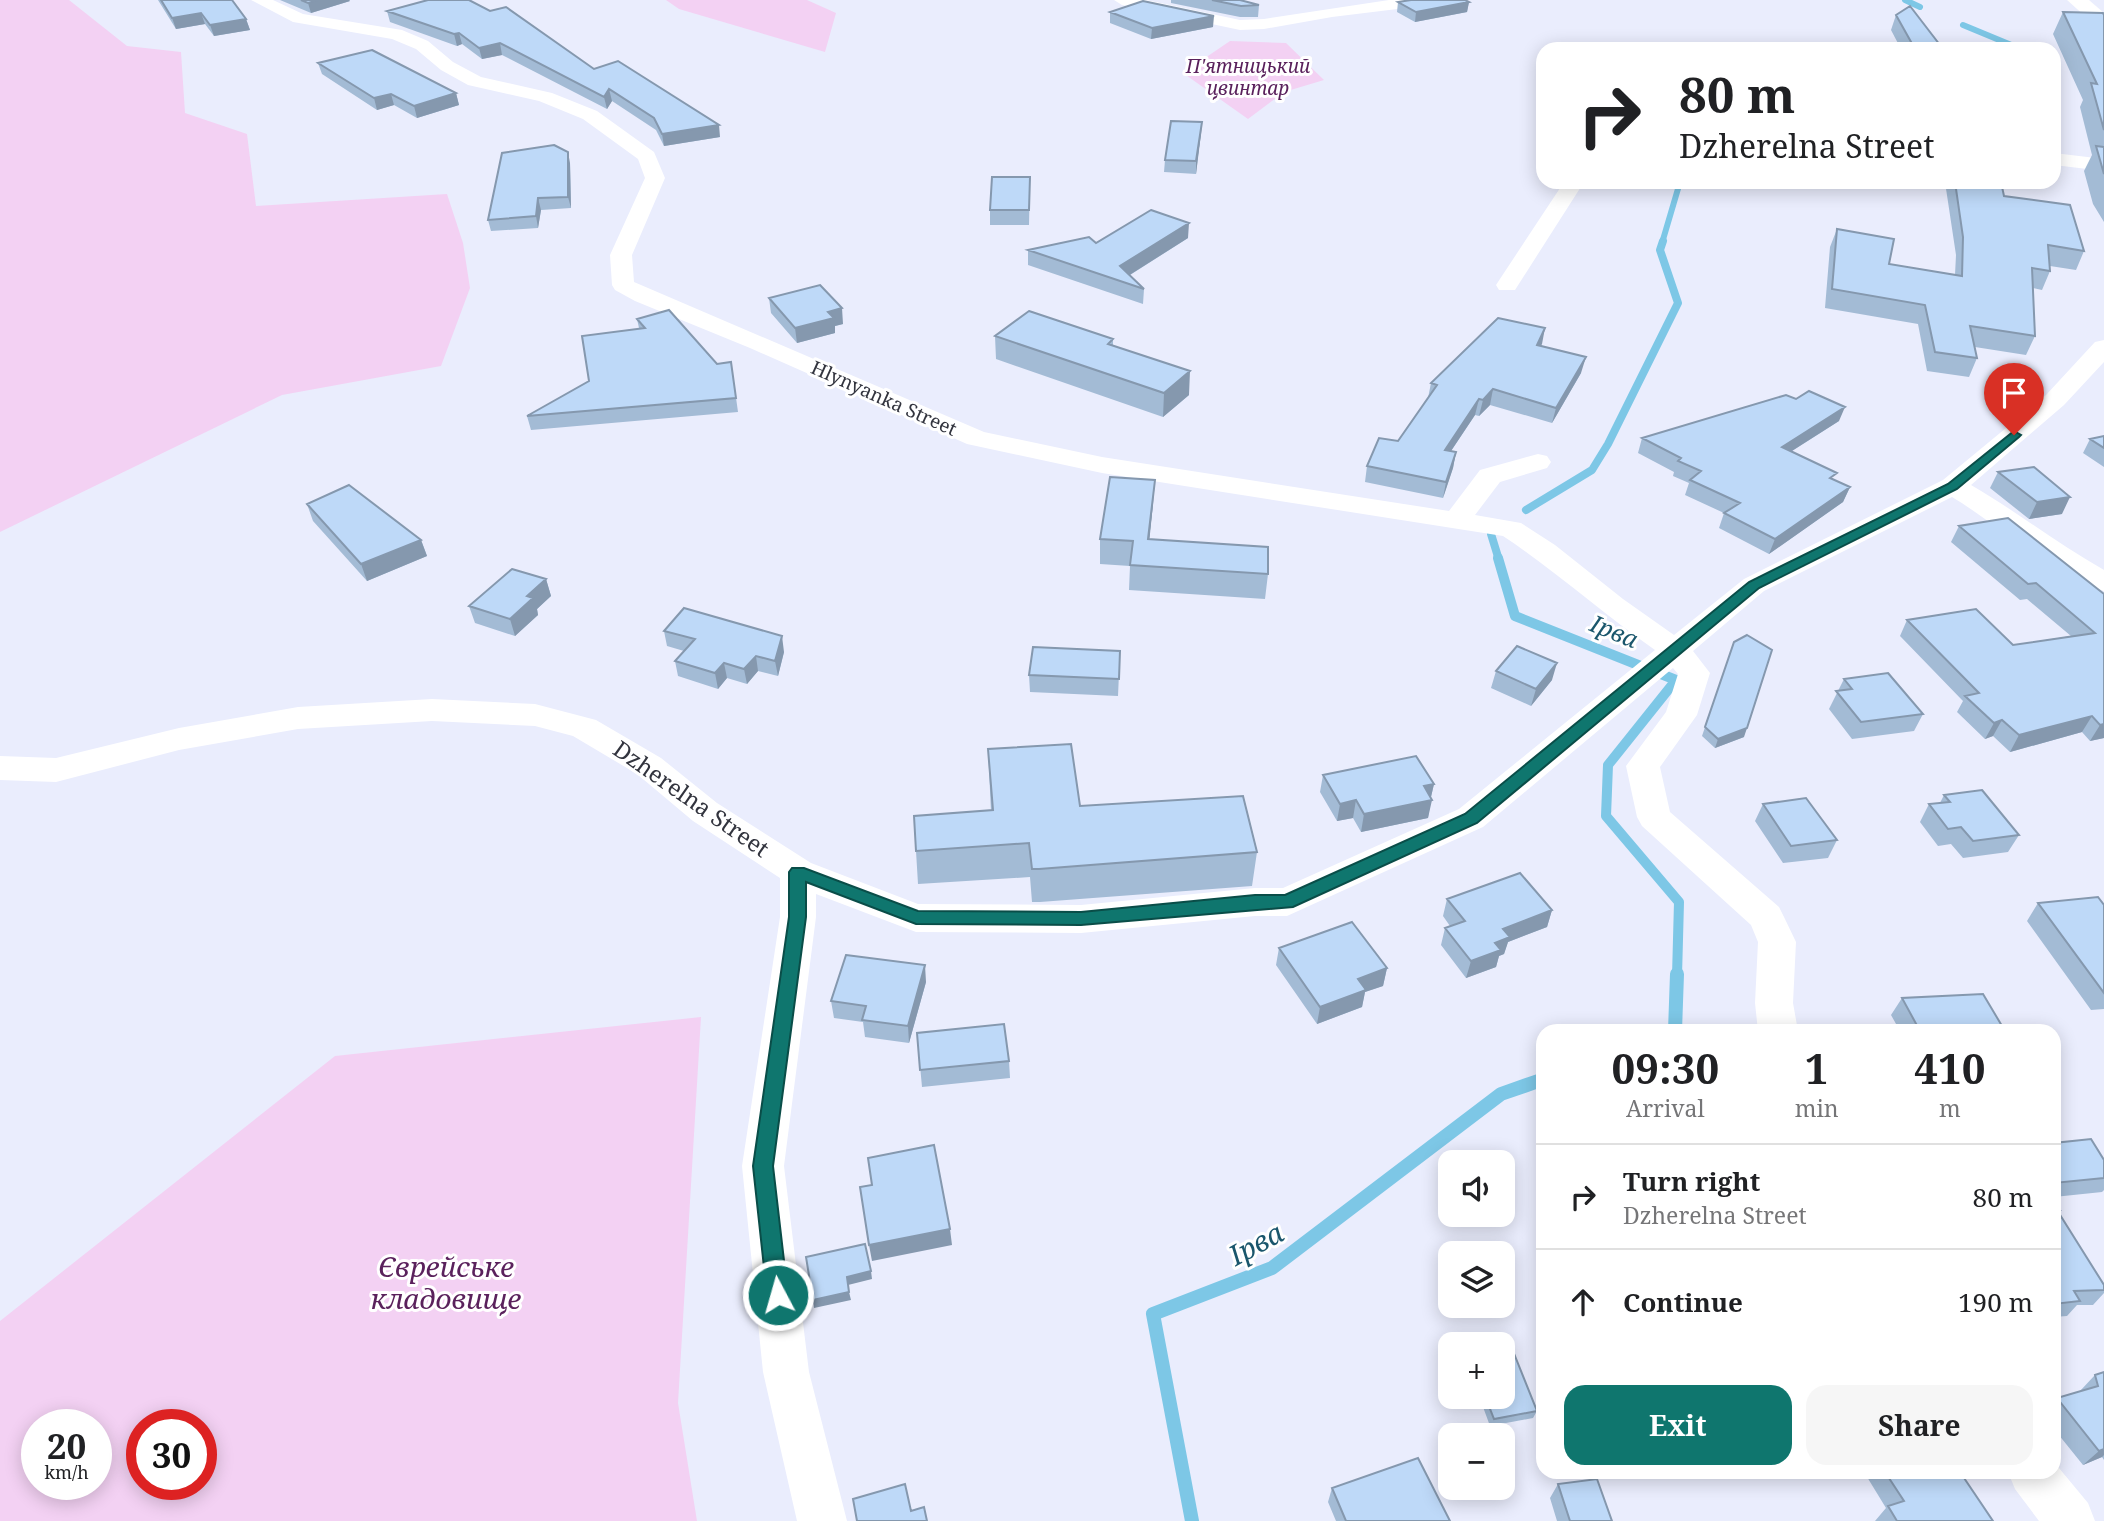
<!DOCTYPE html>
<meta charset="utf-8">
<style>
body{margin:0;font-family:"Noto Serif",serif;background:#f6f6f6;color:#202124;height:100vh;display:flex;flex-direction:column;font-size:26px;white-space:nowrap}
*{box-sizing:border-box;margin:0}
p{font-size:23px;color:#757577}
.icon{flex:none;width:38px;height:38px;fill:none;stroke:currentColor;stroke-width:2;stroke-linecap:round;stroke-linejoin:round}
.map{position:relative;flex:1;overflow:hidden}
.sheet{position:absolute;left:1536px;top:1024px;width:525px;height:455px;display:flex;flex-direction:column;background:#fff;border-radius:21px;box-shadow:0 4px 18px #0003}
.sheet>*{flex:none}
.guide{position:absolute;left:1536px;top:42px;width:525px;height:147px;border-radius:21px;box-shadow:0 4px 18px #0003;background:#fff;color:#202124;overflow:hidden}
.tools{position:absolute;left:1438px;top:1150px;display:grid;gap:14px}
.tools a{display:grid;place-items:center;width:77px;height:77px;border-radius:14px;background:#fff;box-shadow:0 4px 18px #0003;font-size:35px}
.speed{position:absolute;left:21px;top:1409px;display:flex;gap:14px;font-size:35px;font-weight:700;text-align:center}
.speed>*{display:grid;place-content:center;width:91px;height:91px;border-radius:50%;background:#fff;box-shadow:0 4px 18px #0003;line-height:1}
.speed small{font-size:18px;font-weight:400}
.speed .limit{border:10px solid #d22;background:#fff;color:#111}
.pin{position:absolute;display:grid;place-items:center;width:60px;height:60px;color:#fff;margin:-72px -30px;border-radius:50% 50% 50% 0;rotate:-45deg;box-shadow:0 0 7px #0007}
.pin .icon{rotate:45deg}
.me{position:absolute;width:77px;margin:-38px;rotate:354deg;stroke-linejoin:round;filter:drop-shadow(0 0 5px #0008)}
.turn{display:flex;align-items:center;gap:24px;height:147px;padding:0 28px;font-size:32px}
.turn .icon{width:91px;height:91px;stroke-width:2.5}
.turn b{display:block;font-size:49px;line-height:60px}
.eta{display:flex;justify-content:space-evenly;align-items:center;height:119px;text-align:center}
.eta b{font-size:42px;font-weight:700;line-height:49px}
.action{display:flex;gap:14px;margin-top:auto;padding:14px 28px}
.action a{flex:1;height:80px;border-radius:21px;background:#0f766e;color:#fff;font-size:28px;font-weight:700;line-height:80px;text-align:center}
.action a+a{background:#f6f6f6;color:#202124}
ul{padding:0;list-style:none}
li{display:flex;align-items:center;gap:21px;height:105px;padding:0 28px;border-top:2px solid #e0e0e0}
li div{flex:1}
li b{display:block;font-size:26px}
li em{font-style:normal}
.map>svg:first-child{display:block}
.green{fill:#f3d1f3;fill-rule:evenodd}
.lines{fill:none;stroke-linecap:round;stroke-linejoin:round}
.stream-far3{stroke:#7dc7e6;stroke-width:6}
.stream-far2{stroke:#7dc7e6;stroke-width:8}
.stream-far1{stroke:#7dc7e6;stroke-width:10}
.stream{stroke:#7dc7e6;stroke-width:14}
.minor{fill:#fff;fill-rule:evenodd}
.secondary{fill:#fff;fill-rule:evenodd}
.wall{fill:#a3bbd5}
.shaded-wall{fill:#8598ae}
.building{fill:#bed9f8;stroke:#8598ae;stroke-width:2}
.route{fill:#0f766e;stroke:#0a4d48;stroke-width:2}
.labels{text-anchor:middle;stroke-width:6;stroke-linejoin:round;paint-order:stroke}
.far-park-label{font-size:19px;font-style:italic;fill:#5a215c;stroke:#fff}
.far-street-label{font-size:19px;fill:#32343e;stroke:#fff}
.street-label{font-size:23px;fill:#32343e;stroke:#fff}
.water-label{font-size:24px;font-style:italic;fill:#1a566c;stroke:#fff}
.near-water-label{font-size:28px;font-style:italic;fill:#1a566c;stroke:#fff}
.near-park-label{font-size:28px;font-style:italic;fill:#5a215c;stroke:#fff}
</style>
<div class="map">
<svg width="2104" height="1521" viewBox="0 0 2104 1521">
<rect width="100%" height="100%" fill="#eaedfd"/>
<path class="green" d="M0,0H69L127,46L181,52L185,113L247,134L256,206L447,194L463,243L470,288L441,366L282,395L0,532Z
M666,0H807L836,13L825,52L679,9Z
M1230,41L1286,43L1324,80L1284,92L1248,119L1183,73Z
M701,1017L678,1403L697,1521H0V1321L335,1056ZM37,1424H96V1484H37ZM142,1424H201V1484H142Z"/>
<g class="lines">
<path class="stream-far3" d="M1905,0L1920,7
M1963,25L2021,49
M1662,243L1680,182"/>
<path class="stream-far2" d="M1526,510L1592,470L1608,444L1678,303L1660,250L1663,241
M1491,534L1499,560"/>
<path class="stream-far1" d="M1498,558L1515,616L1676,680L1608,765L1606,816L1679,902L1677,976"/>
<path class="stream" d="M1675,1031L1677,974
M1192,1521L1153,1314L1272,1268L1501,1094L1544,1079"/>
<path class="minor" d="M251,0H273L303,14L402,30L428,41L453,62L481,77L552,93L597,111L654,152L665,178L632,255L634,282L984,432L1102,457L1449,511L1480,470L1538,454L1547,456L1551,462L1547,468L1500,482L1475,515L1521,523L1555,545L1623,599L1674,635L1744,579L1943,480L2046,395L2095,342L2104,340V362L2064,405L1971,485C2016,511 2058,544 2104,570V591C2057,579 1996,523 1952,497L1764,591L1693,651L1710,673L1697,715L1660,767L1670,812L1779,907L1784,917L1796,942L1793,1003L1798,1031H1758L1755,1003L1758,942L1751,925L1642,826L1637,817L1626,766L1666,712L1678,674L1673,668L1483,827L1287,916H1255L1081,933L916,932L816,894V917L784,1166L809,1372L847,1521H797L763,1372L742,1166L780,917V878L693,821L637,774L573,736L535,726L432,721L298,729L179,750L56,782L0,780V756L56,758L179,728L298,707L432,699L535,704L596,720L661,758L717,803L811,863L918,904L1081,905L1255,888H1283L1459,809L1655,650C1603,614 1556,571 1503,536L1102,473L967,444L750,348L635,301L615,290L612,285L610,255L645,178L638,159L583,119L539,101L468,85L441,70L416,49L392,39L293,22Z
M1114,0H1146L1240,20L1264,19L1389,0H1438L1430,5L1332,17L1264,29L1240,30L1122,5Z
M2054,153L2104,159V171L2054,165Z
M1564,182H1584L1515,290H1499L1496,285Z
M2054,1462L2088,1503L2095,1521H2039L2015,1489L2008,1472H2054Z"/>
<path class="secondary" d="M2067,0H2089L2104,13V29L2097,27Z"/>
</g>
<path class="wall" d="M158,0H232L246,19L250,30L214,36L205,24L176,29Z
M280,0H349L350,1L311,13Z
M1171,0H1240L1259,5L1258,17H1240L1171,3Z
M1398,2H1469L1467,12L1415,22L1397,12Z
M387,11L594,69L720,137L664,146L656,130L612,101L607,109L502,55L482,59L462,44L457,46L390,22Z
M1110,12L1213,27L1151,39L1110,23Z
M2063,12L2104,15V222L2093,204L2084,171L2092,155L2080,107L2083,100L2053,34Z
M1896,15L1943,49H1901L1891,30Z
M318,63L456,93L459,105L417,118L394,105L377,110L322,74Z
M1202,122L1196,174L1164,172L1165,160Z
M570,163L571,208L541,210L538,228L491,231L488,220Z
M1030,177L1029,225H990V210Z
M1945,182H2001L2004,196L2084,251L2076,270L2050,266V271L2042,290L2033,288L2035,336L2026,355L1975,347L1977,358L1969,377L1927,371L1918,324L1825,308L1830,247L1837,229L1889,264L1955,275L1956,255Z
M1188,238L1130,275L1144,289L1143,304L1028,265V250L1096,243Z
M769,298L843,324L835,326V333L797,343L771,313Z
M637,319L717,364L731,362L738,412L531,430L527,416L589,381L639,328Z
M1545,328L1540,346L1581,373L1552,423L1490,405L1479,416L1475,415L1451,451L1456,452L1453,468L1443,498L1365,482L1367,466L1398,441L1428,398L1431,383Z
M995,336L1113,339V346L1189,395L1163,417L996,359Z
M1839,421L1792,451L1835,480L1850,487L1843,502L1769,554L1719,528L1724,513L1685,495L1689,483L1673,476L1674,472L1638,453L1642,438Z
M2104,436V467L2083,453L2090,439Z
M1998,472L2062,514L2029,519L1990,488Z
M307,504L421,540L427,556L367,581L313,521Z
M1153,504L1149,539L1268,574L1265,599L1129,590L1130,566L1100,564V539Z
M1959,526L2104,594V738L2090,741L2082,732L2010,752L1993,736L1985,739L1957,712L1963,701L1900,636L1907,620L2013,645L2071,636L2027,599L2020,600L1951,542Z
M546,579L551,596L537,609L538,615L515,636L475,623L469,606Z
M664,631L784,652L778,676L758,671L747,684L727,678L718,689L678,676L675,661L684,651L667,646Z
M1734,642L1744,737L1715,748L1702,736Z
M1120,651L1118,696L1030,692L1029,675Z
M1496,671L1552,680L1531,706L1491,688Z
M1844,679L1923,714L1914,731L1852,739L1829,709Z
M988,749L1080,806L1257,852L1252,886L1040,902H1032L1030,877L918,884L916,851L991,811Z
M1323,775L1434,784L1431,797L1428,818L1361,832L1353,818L1337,821L1320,792Z
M1944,795L2019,835L2008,852L1963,858L1951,844L1938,846L1920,822L1929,804L1940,803Z
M1763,804L1837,840L1828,858L1783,863L1755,821Z
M1447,899L1552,910L1547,927L1508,942L1504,954L1499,956L1496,967L1466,978L1441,945L1445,928L1450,926L1443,916Z
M2038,903L2104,905V1009L2091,1010L2027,921Z
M1279,948L1387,968L1383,986L1365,992L1362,1007L1317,1024L1276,965Z
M926,982L909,1043L865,1037L863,1022L834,1018L831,1001Z
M1902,998L2005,1031H1900L1891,1015Z
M917,1033L1009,1061L1010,1078L922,1087Z
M2054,1143L2104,1160V1190L2102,1192L2054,1197Z
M2054,1200L2060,1210L2058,1213L2104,1285V1293L2093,1305H2077L2067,1316L2054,1317Z
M2104,1372V1460L2102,1457L2083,1465L2054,1429V1400L2057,1398L2080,1391L2095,1375Z
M1479,1396H1503L1537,1411L1533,1418L1490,1426Z
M1864,1472H1960L1993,1521H1875L1886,1508Z
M1558,1484L1612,1521H1557L1550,1498Z
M1332,1488L1450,1521H1336L1328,1502Z"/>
<path class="shaded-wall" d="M318,0H349L350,1L311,13L308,3Z
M1469,2L1467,12L1415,22L1416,12Z
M201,13L205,24L176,29L172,18Z
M1214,16L1213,27L1151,39L1152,28Z
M246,19L250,30L214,36L210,25Z
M459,33L462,44L457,46L454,34Z
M500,43L502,55L482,59L479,48Z
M609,89L612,101L607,109L604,97Z
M456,93L459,105L417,118L414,106Z
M391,94L394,105L377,110L374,98Z
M1202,122L1201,134L1196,174V161Z
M719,125L720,137L664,146L662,134Z
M568,152L570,163L571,208L568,197Z
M538,198L541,210L538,228L536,216Z
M1189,223L1188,238L1120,281V266Z
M842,308L843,324L835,326V333L797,343L795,328L828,312Z
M1545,328L1542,344L1533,361L1537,345Z
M1586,357L1581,373L1552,423L1556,408Z
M1190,371L1189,395L1163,417L1164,393Z
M1493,389L1490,405L1479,416L1483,400Z
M1479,399L1475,415L1441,466L1445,450Z
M1845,407L1839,421L1776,461L1782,447Z
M1456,452L1453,468L1443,498L1446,482Z
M1155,480L1153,504L1147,564L1148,539Z
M1850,487L1843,502L1769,554L1775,539Z
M2070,497L2062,514L2029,519L2037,502Z
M421,540L427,556L367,581L361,564Z
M546,579L551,596L537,609L538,615L515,636L510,619L527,596Z
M782,636L784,652L778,676L775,661Z
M756,656L758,671L747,684L744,669Z
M724,663L727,678L718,689L715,673Z
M1557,663L1552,680L1531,706L1536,689Z
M2092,716L2082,732L2010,752L2019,735Z
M2002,720L1993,736L1985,739L1994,723Z
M2104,724V738L2090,741L2100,725Z
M1747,728L1744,737L1715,748L1718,739Z
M1434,784L1430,801L1432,800L1428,818L1361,832L1364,814L1424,786Z
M1356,800L1353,818L1337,821L1340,804Z
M1552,910L1547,927L1508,942L1504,954L1499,956L1496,967L1466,978L1471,961L1495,943L1503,929Z
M925,965L926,982L909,1043L908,1026Z
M1387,968L1383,986L1365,992L1362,1007L1317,1024L1320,1007L1358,979Z
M950,1229L952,1245L872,1261L869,1245Z
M871,1271L872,1279L848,1285L847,1277Z
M849,1292L851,1300L814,1308L813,1300Z
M2104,1449V1455L2102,1457L2083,1465L2099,1451Z"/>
<path class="building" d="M161,0H232L246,19L210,25L201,13L172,18Z
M301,0H318L308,3Z
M428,0H469L490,11L506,7L594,69L618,61L719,125L662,134L654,118L609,89L604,97L500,43L479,48L459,33L454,34L387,11Z
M1212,0H1240L1259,5L1241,6Z
M1411,0H1465L1469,2L1416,12L1398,2Z
M1143,1L1214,16L1152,28L1110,12Z
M1910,6L1943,49H1915L1896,15Z
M2063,12L2103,13L2104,15V130L2091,83L2097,84Z
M372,50L456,93L414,106L391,94L374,98L318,63Z
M1171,121L1202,122L1196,161L1165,160Z
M554,145L568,152V197L538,198L536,216L488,220L502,153Z
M2096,146L2104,147V174Z
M992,177H1030L1029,210H990Z
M1955,182H2001L2004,196L2070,205L2084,251L2048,245L2050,271L2032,268L2035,336L1970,326L1977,358L1935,352L1925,305L1832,289L1837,229L1894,239L1889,264L1962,276L1963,237Z
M1151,210L1189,223L1120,266L1144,289L1028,250L1089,237L1096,243Z
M820,285L842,308L828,312L834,318L795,328L769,298Z
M669,310L717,364L731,362L736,398L527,416L589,381L582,336L645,328L637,319Z
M1029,311L1113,339L1108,344L1190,371L1164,393L995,336Z
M1498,318L1545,328L1537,345L1586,357L1556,408L1493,389L1483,400L1479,399L1445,450L1456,452L1446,482L1367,466L1379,438L1398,441L1437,385L1431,383Z
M1809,391L1845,407L1782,447L1837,473L1830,478L1850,487L1775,539L1724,513L1740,503L1690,480L1701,471L1678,461L1681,458L1642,438L1786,395L1796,399Z
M2104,436V448L2090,439Z
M2034,467L2070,497L2037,502L1998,472Z
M1110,477L1155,480L1148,539L1268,547V574L1130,565L1133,541L1100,539Z
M349,485L421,540L361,564L307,504Z
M2008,518L2104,594V724L2100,725L2092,716L2019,735L2002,720L1994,723L1965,696L1979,693L1907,620L1976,609L2013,645L2095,633L2036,583L2028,584L1959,526Z
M512,569L546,579L527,596L533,598L510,619L469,606Z
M684,608L782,636L775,661L756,656L744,669L724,663L715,673L675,661L695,639L664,631Z
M1747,635L1772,650L1747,728L1718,739L1705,727L1734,642Z
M1517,646L1557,663L1536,689L1496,671Z
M1033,647L1120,651L1119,679L1029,675Z
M1888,673L1923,714L1861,722L1836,691L1852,689L1844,679Z
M1071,744L1080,806L1243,796L1257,852L1039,869H1032L1029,843L916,851L914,816L993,810L988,749Z
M1416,756L1434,784L1424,786L1432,800L1364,814L1356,800L1340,804L1323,775Z
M1982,790L2019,835L1973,841L1961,827L1948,829L1929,804L1950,802L1944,795Z
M1806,798L1837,840L1791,846L1763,804Z
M1520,873L1552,910L1503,929L1510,937L1495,943L1501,950L1471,961L1445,928L1465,921L1447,899Z
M2098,897L2104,905V993L2038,903Z
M1352,922L1387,968L1358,979L1366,990L1320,1007L1279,948Z
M846,955L925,965L908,1026L862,1020L866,1006L831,1001Z
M1983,994L2005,1031H1920L1902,998Z
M1004,1024L1009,1061L920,1070L917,1033Z
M2091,1139L2104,1160V1178L2054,1183V1143Z
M934,1145L950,1229L869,1245L860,1187L872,1185L868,1158Z
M2054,1200L2060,1210H2057L2104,1285V1290L2074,1291L2080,1301L2054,1304Z
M865,1244L871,1271L847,1277L849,1292L813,1300L806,1257Z
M1513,1351L1537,1411L1494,1419L1485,1396H1503V1352Z
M2104,1372V1449L2099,1451L2057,1398L2098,1386L2095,1375Z
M1418,1458L1450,1521H1346L1332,1488Z
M1885,1472H1960L1993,1521H1897L1888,1506L1904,1501Z
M1597,1479L1612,1521H1570L1558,1484Z
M905,1484L911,1511L924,1507L927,1521H857L853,1499Z"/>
<path class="route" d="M2014,431L2021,435L2019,437L1957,489L1759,588L1477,823L1293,907L1081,925L916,924L806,882V917L773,1166L788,1295L785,1302L778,1305L770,1302L767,1295L753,1166L789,917V872L792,868H804L918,911L1081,912L1255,895H1285L1465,814L1749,582L1948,484Z"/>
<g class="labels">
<g class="far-park-label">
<text x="1248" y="73">П'ятницький<tspan x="1248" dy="22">цвинтар</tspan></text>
</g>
<g class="far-street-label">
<text transform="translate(884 398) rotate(24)" y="7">Hlynyanka Street</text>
</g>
<g class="street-label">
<text transform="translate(691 799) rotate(35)" y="8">Dzherelna Street</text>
</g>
<g class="water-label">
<text transform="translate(1614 632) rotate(22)" y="8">Ірва</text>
</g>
<g class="near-water-label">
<text transform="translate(1256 1244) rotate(-29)" y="10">Ірва</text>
</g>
<g class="near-park-label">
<text x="446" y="1277">Єврейське<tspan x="446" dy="32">кладовище</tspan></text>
</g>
</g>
</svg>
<div class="tools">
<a><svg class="icon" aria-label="sound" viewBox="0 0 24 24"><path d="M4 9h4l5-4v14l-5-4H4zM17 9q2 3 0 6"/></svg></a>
<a><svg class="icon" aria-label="layers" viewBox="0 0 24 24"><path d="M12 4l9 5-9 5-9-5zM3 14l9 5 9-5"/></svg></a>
<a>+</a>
<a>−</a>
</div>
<div class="speed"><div>20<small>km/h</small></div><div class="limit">30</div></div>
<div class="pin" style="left:2014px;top:435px;background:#d93025"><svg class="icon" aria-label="arrive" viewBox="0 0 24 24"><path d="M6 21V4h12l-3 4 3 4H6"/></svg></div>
<svg class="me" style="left:778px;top:1295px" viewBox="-20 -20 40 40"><circle r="17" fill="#0f766e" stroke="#fff" stroke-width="3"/><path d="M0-11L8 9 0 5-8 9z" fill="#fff"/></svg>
<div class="guide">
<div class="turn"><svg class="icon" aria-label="right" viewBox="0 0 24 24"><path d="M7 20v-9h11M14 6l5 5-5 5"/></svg><div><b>80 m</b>Dzherelna Street</div></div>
</div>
<section class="sheet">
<div class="eta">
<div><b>09:30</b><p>Arrival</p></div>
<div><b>1</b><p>min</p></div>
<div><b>410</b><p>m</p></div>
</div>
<ul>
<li><svg class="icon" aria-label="right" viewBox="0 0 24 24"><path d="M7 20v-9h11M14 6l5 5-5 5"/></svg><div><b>Turn right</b><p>Dzherelna Street</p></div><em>80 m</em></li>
<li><svg class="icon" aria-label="ahead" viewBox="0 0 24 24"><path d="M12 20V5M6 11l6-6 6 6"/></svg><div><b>Continue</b></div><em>190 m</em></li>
</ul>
<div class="action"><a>Exit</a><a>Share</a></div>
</section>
</div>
